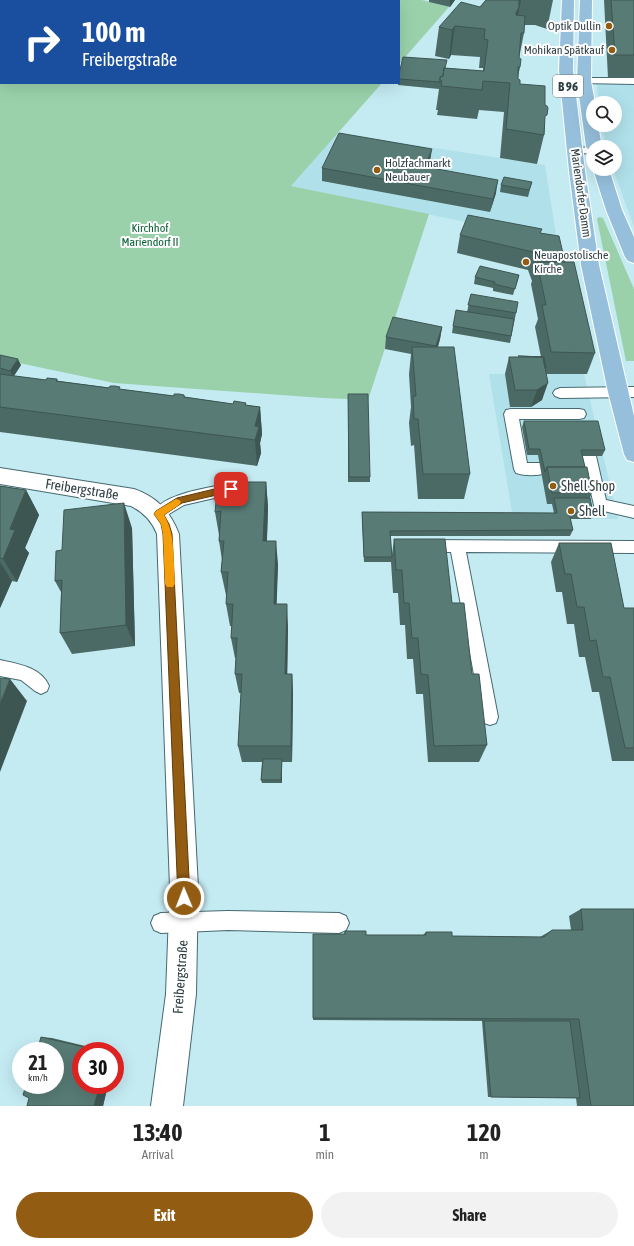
<!DOCTYPE html>
<meta charset="utf-8">
<style>
body{margin:0;font-family:"Asap Condensed",sans-serif;background:#f2f2f2;color:#222;height:100vh;display:flex;flex-direction:column;font-size:15px;white-space:nowrap}
*{box-sizing:border-box;margin:0}
p{font-size:13px;color:#767676}
.icon{flex:none;width:22px;height:22px;fill:none;stroke:currentColor;stroke-width:2;stroke-linecap:round;stroke-linejoin:round}
.map{position:relative;height:1106px;overflow:hidden}
.drawer{display:flex;flex-direction:column;background:#fff;flex:1}
.drawer>*{flex:none}
.banner{position:absolute;left:0px;top:0px;width:400px;height:84px;box-shadow:0 4px 16px #0002;background:#1a4fa0;color:#fff;overflow:hidden}
.buttons{position:absolute;left:586px;top:96px;display:grid;gap:8px}
.buttons a{display:grid;place-items:center;width:36px;height:36px;border-radius:50%;background:#fff;box-shadow:0 4px 16px #0002;font-size:20px}
.speed{position:absolute;left:12px;top:1042px;display:flex;gap:8px;font-size:20px;font-weight:700;text-align:center}
.speed>*{display:grid;place-content:center;width:52px;height:52px;border-radius:50%;background:#fff;box-shadow:0 4px 16px #0002;line-height:1}
.speed small{font-size:10px;font-weight:400}
.speed .limit{border:6px solid #d22;background:#fff;color:#111}
.pin{position:absolute;display:grid;place-items:center;width:34px;height:34px;color:#fff;margin:-17px;border-radius:8px;box-shadow:0 2px 6px #0006}
.me{position:absolute;width:44px;margin:-22px;rotate:359deg;stroke-linejoin:round;filter:drop-shadow(0 0 3px #0008)}
.turn{display:flex;align-items:center;gap:14px;height:84px;padding:0 16px;font-size:18px}
.turn .icon{width:52px;height:52px;stroke-width:2.5}
.turn b{display:block;font-size:28px;line-height:34px}
.eta{display:flex;justify-content:space-evenly;align-items:center;height:68px;text-align:center}
.eta b{font-size:24px;font-weight:700;line-height:28px}
.cta{display:flex;gap:8px;margin-top:auto;padding:8px 16px}
.cta a{flex:1;height:46px;border-radius:24px;background:#925c12;color:#fff;font-size:16px;font-weight:700;line-height:46px;text-align:center}
.cta a+a{background:#f2f2f2;color:#222}
.map>svg:first-child{display:block}
.built{fill:#b0e1ea}
.green{fill:#9ad1ab}
.lines{fill:none;stroke-linecap:round;stroke-linejoin:round}
.lane-casing{stroke:#466970;stroke-width:2}
.street-casing{stroke:#466970;stroke-width:2}
.primary-casing{stroke:#fff;stroke-width:2}
.lane{fill:#fff;fill-rule:evenodd}
.street{fill:#fff;fill-rule:evenodd}
.primary{fill:#95bfdb;fill-rule:evenodd}
.wall{fill:#4c6a65}
.shaded-wall{fill:#3e5652}
.building{fill:#587b75;stroke:#3e5652}
.route{fill:#925c12;stroke:#5f3c0c}
.slow{fill:#f59e0b}
.poi-dot{fill:#925c12;stroke:#fff;stroke-width:1.5}
.labels{text-anchor:middle;stroke-width:4;stroke-linejoin:round;paint-order:stroke}
.far-poi-label{font-size:12px;fill:#2f3f42;stroke:#fff;text-anchor:end}
.far-street-label{font-size:12px;fill:#2f3f42;stroke:#fff}
.far-park-label{font-size:12px;fill:#076033;stroke:#fff}
.shield{fill:#fff;stroke:#6d797b;stroke-width:1}
.shield-label{font-size:13px;font-weight:bold;fill:#2f3f42}
.poi-label{font-size:14px;fill:#2f3f42;stroke:#fff;text-anchor:start}
.street-label{font-size:14px;fill:#2f3f42;stroke:#fff}
</style>
<div class="map">
<svg width="634" height="1106" viewBox="0 0 634 1106">
<rect width="100%" height="100%" fill="#c4eaf2"/>
<path class="built" d="M596,78H634V227L613,169H615V147H607L603,132L602,125H615V103H599Z
M337,133L545,165L557,241L291,186Z
M489,374H584L618,519L513,518Z"/>
<path class="green" d="M97,0H422L449,7L399,64V1H95Z
M0,70H1V83H382L291,186L429,214L368,400L323,398L114,383L0,359Z
M599,217L603,218L634,289V361H626L597,219Z"/>
<g class="lines">
<defs>
<path id="lane" d="M584,78H634V84L581,83L579,81Z
M574,147L593,148V154L570,152L569,150Z
M634,387V397L560,398L555,396L553,393L555,390L560,388Z
M511,409H579L584,410L586,414L584,418L579,419H519L527,463H541L546,465L548,469L546,473C537,476 525,476 516,473L514,469L504,414L506,410Z
M589,451L594,452L596,456L606,500L634,506V518L595,509L582,456L584,452Z
M231,483L236,485L238,489L236,493L184,505L159,520L154,518L152,514C162,493 210,488 231,483Z
M427,540L634,541V553L466,552L498,717L496,723L490,725L484,723L482,717L451,552H427L422,550L420,546L422,542Z
M0,660C18,664 41,667 49,686L47,691L41,694L35,691L21,680L0,676Z
M228,911L339,913L346,916L349,923L346,930L339,933L228,930L161,933L154,930L151,923L154,916L161,913Z"/>
<path id="street" d="M0,468L134,489C157,497 170,511 179,534L198,887L196,994L183,1106H151L166,994L170,887L157,534C152,521 143,512 131,506L0,484Z"/>
<path id="primary" d="M562,0H574L573,70L585,171L599,265L634,416V462L627,460L624,454L608,392L581,265L569,171L559,70Z
M580,0H592L591,81L595,103H593V125H598L602,147H593V151L589,150L586,147L577,81Z
M593,169H609L622,210L634,237V263L628,261L625,257L606,210Z"/>
</defs>
<use href="#lane" class="lane-casing"/>
<use href="#street" class="street-casing"/>
<use href="#primary" class="primary-casing"/>
<use href="#lane" class="lane"/>
<use href="#street" class="street"/>
<use href="#primary" class="primary"/>
</g>
<path class="wall" d="M429,0H455L450,7L429,2Z
M486,0H553L547,29L535,25H524V33L519,58L518,79L520,84L545,124L544,135L537,164L500,158L504,112L479,110L477,119L437,115L438,110H436L439,89L398,85V83H399V74L446,68L483,71V68H479L480,57L451,55L449,59L435,56L439,27L480,7Z
M604,0H634V78H608Z
M430,162L429,164L439,166L438,169L496,193L490,212L322,181V168Z
M532,182L528,197L500,192L501,185Z
M541,233L565,262L595,353L587,374H546L542,400L531,407H510L505,374L509,357H541L535,327L538,319L531,284L532,281L528,270L457,253L460,235Z
M519,275L513,295L493,291V288L474,284L475,277Z
M471,294L516,313L510,343L452,333L453,326L467,312Z
M442,327L440,339L438,347L470,474L464,499H418L414,445L411,446L409,423L411,407L409,374L411,354L385,349L386,337Z
M0,355L21,365L14,376L46,380L57,379L58,381L174,396L184,395L185,397L233,404L246,403V405L260,407L262,434L260,443L261,453L257,466L0,432Z
M348,394L370,477V482H348Z
M524,421L605,450L602,456H582L585,467L592,492L590,498L593,513L591,519H570L573,530L570,536H390L392,557L391,562H364L362,518V512L554,513L552,504H547L538,455H527L522,427Z
M266,482L268,507L267,541L278,564L276,604L288,626L287,674H292L293,693L292,762H282V783H262L261,780L262,762H242L238,746L241,693H239L235,674L236,658H235L231,638L232,626H230L226,604V595L221,572L222,560L219,541V535L215,512Z
M0,486L26,490L39,515L25,548L29,553L17,582L12,581L0,608Z
M132,528L135,646L72,654L60,633L61,592L55,581L62,550Z
M394,539L452,603L472,674L487,745L479,762H428L423,694H416L413,659H407L405,625H400L398,593H393L391,562Z
M559,543L624,608H634V761H612L599,692H592L585,657H579L574,624H567L562,592H556L551,562Z
M581,909L634,1106H577L576,1098L488,1097L482,1021L313,1020V1018L344,934L345,931L366,935H423L426,932L452,936L540,937L552,930H571L569,916Z
M41,1037L52,1038L106,1051H81V1085H108L103,1106H27L29,1098Z"/>
<path class="shaded-wall" d="M0,0H30L31,1H1V32L0,33Z
M450,0H455L450,7Z
M518,0H521L514,35L510,41Z
M455,26L451,55L449,59L452,30Z
M518,67H520L514,96Z
M432,149L430,162L425,176L426,164Z
M498,180L496,193L490,212L493,199Z
M442,327L440,339L434,359L436,346Z
M18,359L21,365L13,377L10,371Z
M548,383L542,400L531,407L537,390Z
M260,407L262,434L260,443L261,453L257,466L255,440V426Z
M266,482L268,507L266,564L263,541Z
M26,490L39,515L25,548L29,553L17,582L3,559L10,529Z
M124,503L132,528L135,646L126,625Z
M276,541L278,564L276,626L274,604Z
M0,562L12,581L0,608Z
M287,604L288,626L287,694L285,674Z
M292,674L293,693L292,762L291,746Z
M10,679L27,701L0,772V704Z
M282,759V783L281,780Z
M115,1053L117,1054L115,1061Z
M100,1085H108L103,1106H94Z"/>
<path class="building" d="M486,0H519V7L516,13V15L525,16L524,33H521L519,58L521,59L520,67H518V79L520,80V84L545,86V105L547,106L548,108L547,115L545,116L544,135L506,129L510,83L483,81L482,90L441,86L442,81H440V77L443,76L444,68L484,71L488,40L484,39L485,29L455,26L452,30L439,27L461,2L480,7Z
M611,0H634V55H615Z
M403,57L447,60L445,68H444L443,76L440,77V82L399,79V74Z
M339,133L432,149L426,164L439,166L437,169L498,180L493,199L322,168Z
M504,177L532,182L529,190L501,185Z
M468,215L542,229L540,233L559,236L565,262H537L536,263L533,252L460,235Z
M537,262H574L595,353L551,352L542,305H546Z
M480,266L519,275L515,289L494,284L495,282L475,277Z
M471,294L518,302L516,313L468,305Z
M456,310L514,319L511,336L453,326Z
M393,317L442,327L436,346L386,337Z
M412,347H454L470,474H423L418,419H414L413,396H416Z
M0,355L18,359L10,371L0,368Z
M518,356L544,357L546,368H545L543,357Z
M509,357H543L548,383L537,390H515Z
M0,374L46,380L47,378L57,379L56,381L109,388L110,386H115L120,387L119,389L174,396V394H179L184,395V397L233,404L234,401L246,403L245,405L260,407L255,426L259,427L255,440L0,407Z
M348,394H368L370,477H349Z
M524,421H598L605,450H581L585,467H547L545,472L540,449H529Z
M547,467H587L592,492L552,493Z
M218,482H266L263,541H276L274,604H287L285,674H292L291,746H238L242,674H235L237,638H231L233,604H226L228,572H221L224,541H219L221,511L215,512Z
M0,486L26,490L10,529L15,530L3,559L0,558Z
M554,498H590L593,513H569L573,530L390,531L392,557H364L362,512L557,513Z
M124,503L126,625L60,633L62,580L55,581L56,551L62,550L64,510Z
M394,539H445L452,603H464L472,674H479L487,745L434,746L428,675L421,674L418,638H412L409,603H404L402,570H396Z
M559,543H611L624,608H634V748H625L610,677H603L596,640L590,641L584,607H577L571,574H565Z
M0,678L10,679L0,704Z
M263,759H282L281,780H261Z
M581,909H634V1106H591L579,1019L313,1018V934H345V931H366V935H426V932H452V936L544,937L552,930H583Z
M484,1021H570L580,1098L491,1097Z
M41,1037L102,1051H81V1085H100L94,1106H27L29,1098L23,1095L26,1085H55V1051H37Z"/>
<path class="route" d="M231,485L236,489L234,491L182,503L164,515L169,524L172,534L190,898L188,903L184,904L180,903L178,898L163,534L161,524L154,514L156,511L177,498Z"/>
<path class="slow" d="M176,499L179,500L181,502L179,505L164,515C176,535 173,561 175,584L173,587H167L165,584L163,534L161,524L154,514L156,511Z"/>
<g class="poi-dot">
<circle cx="609" cy="26" r="4"/>
<circle cx="612" cy="50" r="4"/>
<circle cx="377" cy="170" r="4"/>
<circle cx="526" cy="262" r="4"/>
<circle cx="553" cy="486" r="4"/>
<circle cx="571" cy="511" r="4"/>
</g>
<g class="labels">
<g class="far-poi-label">
<text x="601" y="30">Optik Dullin</text>
<text x="604" y="54">Mohikan Spätkauf</text>
<text x="385" y="167" text-anchor="start">Holzfachmarkt<tspan x="385" dy="14">Neubauer</tspan></text>
<text x="534" y="259" text-anchor="start">Neuapostolische<tspan x="534" dy="14">Kirche</tspan></text>
</g>
<g class="far-street-label">
<text transform="translate(581 193) rotate(82)" y="4">Mariendorfer Damm</text>
</g>
<g class="far-park-label">
<text x="150" y="232">Kirchhof<tspan x="150" dy="14">Mariendorf II</tspan></text>
</g>
<rect class="shield" x="553" y="75" width="30" height="22" rx="3"/>
<g class="shield-label">
<text x="568" y="91">B 96</text>
</g>
<g class="poi-label">
<text x="561" y="491">Shell Shop</text>
<text x="579" y="516">Shell</text>
</g>
<g class="street-label">
<text transform="translate(82 489) rotate(9)" y="5">Freibergstraße</text>
<text transform="translate(180 977) rotate(-86)" y="5">Freibergstraße</text>
</g>
</g>
</svg>
<div class="buttons">
<a><svg class="icon" aria-label="search" viewBox="0 0 24 24"><circle cx="10" cy="10" r="6"/><path d="M15 15l6 6"/></svg></a>
<a><svg class="icon" aria-label="layers" viewBox="0 0 24 24"><path d="M12 4l9 5-9 5-9-5zM3 14l9 5 9-5"/></svg></a>
</div>
<div class="speed"><div>21<small>km/h</small></div><div class="limit">30</div></div>
<div class="pin" style="left:231px;top:489px;background:#d93025"><svg class="icon" aria-label="arrive" viewBox="0 0 24 24"><path d="M6 21V4h12l-3 4 3 4H6"/></svg></div>
<svg class="me" style="left:184px;top:898px" viewBox="-20 -20 40 40"><circle r="17" fill="#925c12" stroke="#fff" stroke-width="3"/><path d="M0-11L8 9 0 5-8 9z" fill="#fff"/></svg>
<div class="banner">
<div class="turn"><svg class="icon" aria-label="right" viewBox="0 0 24 24"><path d="M7 20v-9h11M14 6l5 5-5 5"/></svg><div><b>100 m</b>Freibergstraße</div></div>
</div>
</div>
<section class="drawer">
<div class="eta">
<div><b>13:40</b><p>Arrival</p></div>
<div><b>1</b><p>min</p></div>
<div><b>120</b><p>m</p></div>
</div>
<div class="cta"><a>Exit</a><a>Share</a></div>
</section>
